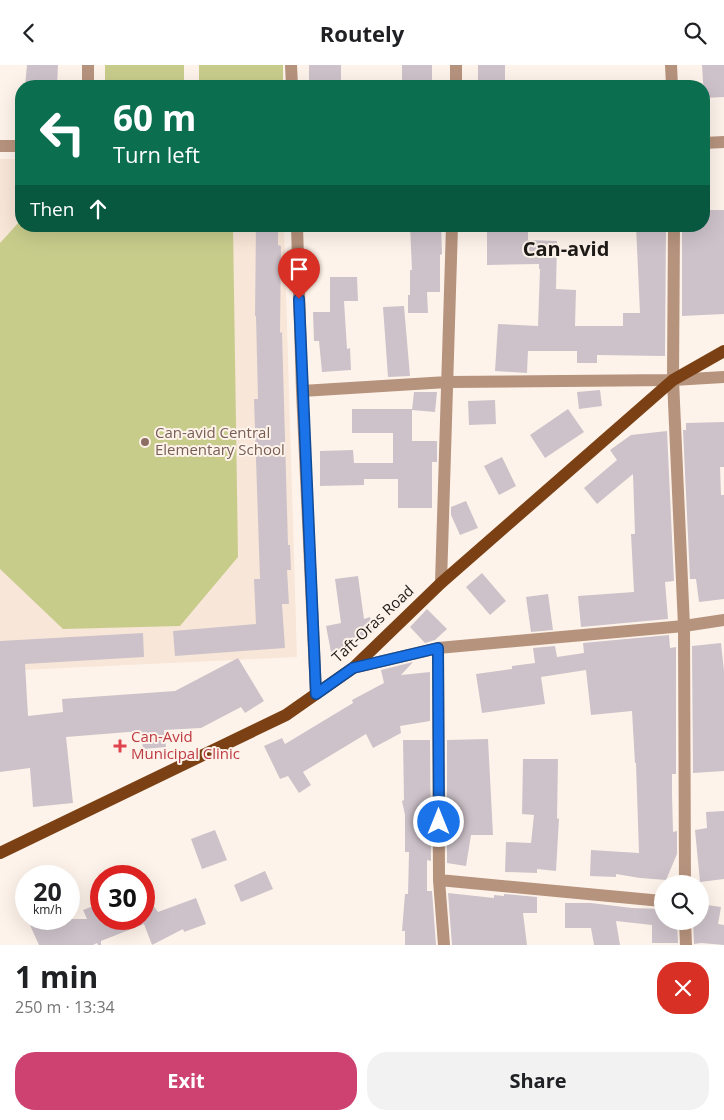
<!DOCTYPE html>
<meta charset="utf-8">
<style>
body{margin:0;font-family:"Open Sans",sans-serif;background:#f2f2f2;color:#202124;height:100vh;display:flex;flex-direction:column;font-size:19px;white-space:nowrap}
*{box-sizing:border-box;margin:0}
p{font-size:16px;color:#757577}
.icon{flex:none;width:28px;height:28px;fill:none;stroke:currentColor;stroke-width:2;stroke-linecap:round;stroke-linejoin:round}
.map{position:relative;height:880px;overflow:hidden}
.panel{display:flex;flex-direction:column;background:#fff;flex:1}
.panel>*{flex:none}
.banner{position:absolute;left:15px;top:15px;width:695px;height:152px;border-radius:20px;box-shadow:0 5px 20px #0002;background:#0b6e4f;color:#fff;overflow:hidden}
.buttons{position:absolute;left:654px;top:810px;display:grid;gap:10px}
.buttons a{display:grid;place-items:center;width:55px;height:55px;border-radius:50%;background:#fff;box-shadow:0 5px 20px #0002;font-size:25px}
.speed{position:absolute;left:15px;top:800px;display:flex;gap:10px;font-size:25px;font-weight:700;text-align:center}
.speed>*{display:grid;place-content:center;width:65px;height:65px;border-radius:50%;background:#fff;box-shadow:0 5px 20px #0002;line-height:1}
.speed small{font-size:12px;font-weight:400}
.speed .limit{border:8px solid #d22;background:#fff;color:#111}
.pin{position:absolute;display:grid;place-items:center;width:42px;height:42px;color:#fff;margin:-51px -21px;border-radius:50% 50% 50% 0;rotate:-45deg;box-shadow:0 0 5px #0007}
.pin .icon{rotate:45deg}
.me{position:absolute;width:55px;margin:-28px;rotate:0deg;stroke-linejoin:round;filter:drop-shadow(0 0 4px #0008)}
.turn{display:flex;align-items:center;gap:18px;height:105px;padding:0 15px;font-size:22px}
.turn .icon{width:65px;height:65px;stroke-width:2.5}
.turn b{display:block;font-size:35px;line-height:42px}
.then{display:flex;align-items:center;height:48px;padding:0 15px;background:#0003;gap:10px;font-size:19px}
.round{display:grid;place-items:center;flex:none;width:52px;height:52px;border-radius:20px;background:#f2f2f2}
.overview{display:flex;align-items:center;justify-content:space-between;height:85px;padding:0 15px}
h1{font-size:30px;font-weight:700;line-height:38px}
.cta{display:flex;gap:10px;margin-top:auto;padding:10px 15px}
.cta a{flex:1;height:58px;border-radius:20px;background:#ce4272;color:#fff;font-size:20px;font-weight:700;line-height:58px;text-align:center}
.cta a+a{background:#f2f2f2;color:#202124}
header{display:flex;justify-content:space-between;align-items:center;height:65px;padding:0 15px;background:#fff;font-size:22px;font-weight:700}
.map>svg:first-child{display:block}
.built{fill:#f8e6d8}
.green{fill:#c8cc8b}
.building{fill:#cdc2c9}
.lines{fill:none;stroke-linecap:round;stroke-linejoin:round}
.minor{stroke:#b6937d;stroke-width:12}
.tertiary{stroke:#b6937d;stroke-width:12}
.primary{stroke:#7b4114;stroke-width:12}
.route-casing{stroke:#114b97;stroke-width:12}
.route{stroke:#1a73e8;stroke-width:9}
.education-dot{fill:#8d6e63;stroke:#fef3ea;stroke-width:2}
.health-dot{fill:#e0444e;stroke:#fef3ea;stroke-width:2}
.labels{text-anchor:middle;stroke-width:4;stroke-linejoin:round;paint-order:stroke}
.education-label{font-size:15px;fill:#785e54;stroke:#fef3ea;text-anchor:start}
.street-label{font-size:15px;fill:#1e1a17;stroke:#fef3ea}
.health-label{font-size:15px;fill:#be3a42;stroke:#fef3ea;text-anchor:start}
.district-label{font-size:20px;font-weight:bold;fill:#1e1a17;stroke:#fef3ea}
</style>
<header><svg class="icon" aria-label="back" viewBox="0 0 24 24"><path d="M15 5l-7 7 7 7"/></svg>Routely<svg class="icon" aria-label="search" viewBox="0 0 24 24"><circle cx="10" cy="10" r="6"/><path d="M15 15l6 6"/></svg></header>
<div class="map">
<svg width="724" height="880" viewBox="0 0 724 880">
<rect width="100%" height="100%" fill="#fef3ea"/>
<path class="built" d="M0,94H21V161H284L297,592L0,606Z"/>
<path class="green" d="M105,0H184V21H105Z
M199,0H283V21H199Z
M21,155V161H233L238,492L180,561L63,564L0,504V178Z"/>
<path class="building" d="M27,0H58L57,21H25Z
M309,0H341V21H309Z
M402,0H432V21H402Z
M478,0H505V21H478Z
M702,0H724V32L704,33Z
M704,145H724V249L682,251V161H704Z
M256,161H278V180L281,181L280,268L282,267L288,480H290L291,505H287L289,539H282L285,583L175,591L173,566L256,559L254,514H260L254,334H258L256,251H255Z
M410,161H441L442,189L440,190V227H427L428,248H408V230H410V205H412Z
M487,161H528V175L557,176L556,224L576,225L575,261H623V248H640L636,161H666L665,291L597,290V298H577V286H528L527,308L495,306L498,259L538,261L540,204H539V199L487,200Z
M330,212H357L358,236H344L347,284L350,283L351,305L322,307L319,276H314L313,247H330Z
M404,241L410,311L388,312L383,242Z
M600,325L602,341L579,344L577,327Z
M414,327H437L435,347L412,345Z
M495,335L496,359L469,360L468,336Z
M352,344H412V376H437V397H432V443H398V414H364V420L320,421V386L353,385L354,398H393V368H352Z
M568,344L584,367L545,393L530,370Z
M724,357V402H720L721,430H724V534L699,537L696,514H690L683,365H686V358Z
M667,366L674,516L665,517L668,554L581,562L578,531L634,527L631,469H635L633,409L597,439L584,423L617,395L610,385L631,370Z
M502,392L516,421L499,430L484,401Z
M466,436L478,463L460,470L451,450V442Z
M482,508L506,536L490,550L466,522Z
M358,511L364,554L370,552L374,568L352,573L354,583L331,587L326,561L341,558L335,514Z
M548,529L553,565L531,567L526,532Z
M427,544L447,564L435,575L425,578L410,562Z
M143,568L144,592L25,599L28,651L63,647L62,634L175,626L238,593L264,636L245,648L241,642L201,663L164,665L166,682L143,684L141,666L66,672L73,738L33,742L30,703L0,707V576Z
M669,570L670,583L676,582V709H672V729L673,767L677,766V789L666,815L640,813L616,809V812L590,811L591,785L639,788L636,698H635L632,646L591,650L586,605L541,612L545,639L482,648L476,609L512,604V601L535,598L533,583L555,581L557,592L584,588L583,578Z
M721,578L724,606V706L693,708L692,581Z
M413,597L401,610L430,607V656L400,661L401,668L373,683L366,669L303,707L311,720L299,728L288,711L280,714L264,681L282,673L285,679L353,638L352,635L384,618L381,605Z
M488,674L493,770H471L466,801L447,798V675Z
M403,675H430L431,796L427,795V826H432L436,880H405V866H402L405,829H408L409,787H405V750L402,736L404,735Z
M523,694H558L557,754L559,753L556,806L537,804V808L505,807L506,777L531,778L534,750L522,749Z
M724,746V814L700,817L695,765L707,763L706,747Z
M215,765L227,795L202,804L191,774Z
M265,806L273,824L241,837L234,820Z
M144,827L158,847L196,833L206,859L184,867L183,864L152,880L144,859L101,876V880H98L97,878L93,880H39L29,858L42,854H87L83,845L101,838V854H144Z
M448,828L494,833V830L504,831V829L537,832V848H523L527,880H452Z
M565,838H591L632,843L662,844V856H677L678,878H652V860L616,856L620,880H594L591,863H565Z
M700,839L721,842L718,859L724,860V880L701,878L694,879L693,856H700Z"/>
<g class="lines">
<path class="minor" d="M88,0V21
M291,0L292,21
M671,0L672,21
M456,21V0
M704,78L724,77
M0,81H21
M297,161L302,326L316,629
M673,315L674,161
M302,326L447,317L673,315L724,312
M441,518L452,161
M438,583L439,815L662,836
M353,603L438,583L684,561L724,555
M439,815L444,880"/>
<path class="tertiary" d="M673,315L684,561L685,819
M685,856L686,880"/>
<path class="primary" d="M0,788L286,650L353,603L441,518L673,315L724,286"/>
</g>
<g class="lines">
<defs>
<path id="route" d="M299,234L316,629L353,603L438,583L439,757"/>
</defs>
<use href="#route" class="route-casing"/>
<use href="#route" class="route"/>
</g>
<circle class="education-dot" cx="145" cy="377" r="5"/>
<path class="health-dot" d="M117.5 673.5h5v5h5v5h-5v5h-5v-5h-5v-5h5z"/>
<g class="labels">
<g class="education-label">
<text x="155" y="373">Can-avid Central<tspan x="155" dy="17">Elementary School</tspan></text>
</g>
<g class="street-label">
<text transform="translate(373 559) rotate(-43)" y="5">Taft-Oras Road</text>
</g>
<g class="health-label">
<text x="131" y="677">Can-Avid<tspan x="131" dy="17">Municipal Clinic</tspan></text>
</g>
<g class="district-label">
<text x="566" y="191">Can-avid</text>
</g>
</g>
</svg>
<div class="buttons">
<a><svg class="icon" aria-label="search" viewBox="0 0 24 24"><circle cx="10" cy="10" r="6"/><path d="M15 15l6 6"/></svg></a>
</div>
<div class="speed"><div>20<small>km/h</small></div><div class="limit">30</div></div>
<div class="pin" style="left:299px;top:234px;background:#d93025"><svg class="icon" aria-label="arrive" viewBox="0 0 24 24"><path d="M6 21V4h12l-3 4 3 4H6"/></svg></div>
<svg class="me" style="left:439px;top:757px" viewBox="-20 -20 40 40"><circle r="17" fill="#1a73e8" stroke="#fff" stroke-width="3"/><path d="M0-11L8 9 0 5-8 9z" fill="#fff"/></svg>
<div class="banner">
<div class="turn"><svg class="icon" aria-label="left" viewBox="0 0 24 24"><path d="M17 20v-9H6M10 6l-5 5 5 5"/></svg><div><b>60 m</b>Turn left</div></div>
<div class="then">Then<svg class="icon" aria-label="ahead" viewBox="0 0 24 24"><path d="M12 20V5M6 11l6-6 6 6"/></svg></div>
</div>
</div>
<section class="panel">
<div class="overview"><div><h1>1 min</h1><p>250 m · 13:34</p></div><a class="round" style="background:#d93025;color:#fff"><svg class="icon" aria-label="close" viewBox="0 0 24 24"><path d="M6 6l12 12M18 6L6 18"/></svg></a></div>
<div class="cta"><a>Exit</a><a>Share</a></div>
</section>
